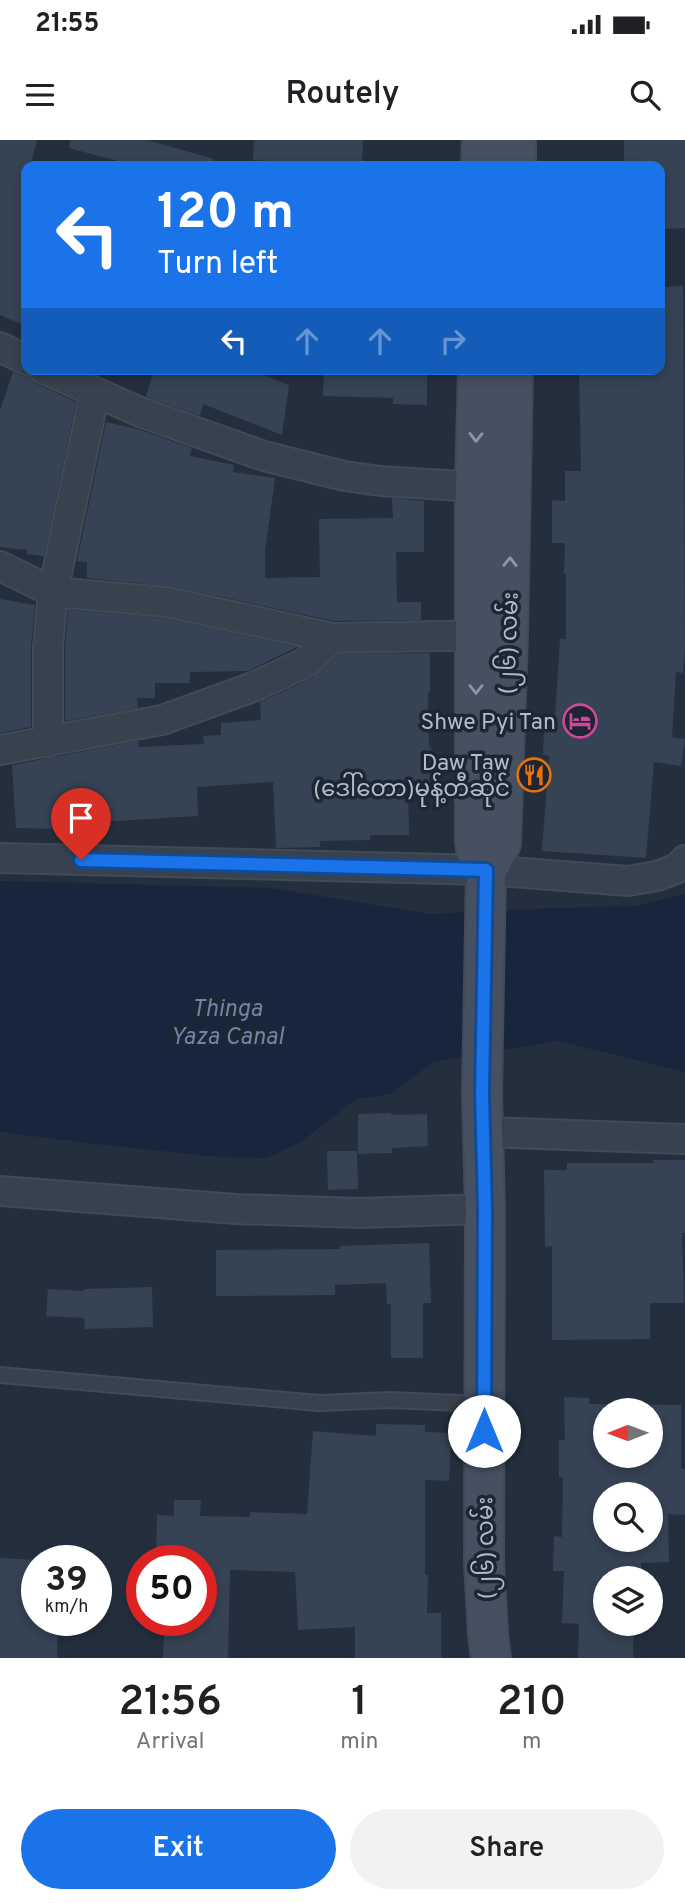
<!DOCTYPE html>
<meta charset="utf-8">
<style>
body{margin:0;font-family:Overpass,"Noto Sans Myanmar",sans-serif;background:#f2f2f2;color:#202124;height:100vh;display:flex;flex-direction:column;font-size:26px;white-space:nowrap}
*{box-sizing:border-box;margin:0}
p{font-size:23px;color:#757577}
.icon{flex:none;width:38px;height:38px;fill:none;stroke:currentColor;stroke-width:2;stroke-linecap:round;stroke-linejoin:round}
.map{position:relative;height:1518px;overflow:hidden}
.panel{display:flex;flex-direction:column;background:#fff;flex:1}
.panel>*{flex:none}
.top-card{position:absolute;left:21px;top:21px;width:644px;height:214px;border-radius:14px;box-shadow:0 4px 10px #0003;background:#1a73e8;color:#fff;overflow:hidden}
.needle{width:46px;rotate:269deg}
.tools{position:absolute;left:593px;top:1258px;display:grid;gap:14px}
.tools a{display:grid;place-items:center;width:70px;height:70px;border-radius:50%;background:#fff;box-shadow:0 4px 10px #0003;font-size:35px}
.speed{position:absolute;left:21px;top:1405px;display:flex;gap:14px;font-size:35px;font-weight:700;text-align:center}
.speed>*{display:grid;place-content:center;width:91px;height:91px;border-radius:50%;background:#fff;box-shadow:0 4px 10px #0003;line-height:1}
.speed small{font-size:18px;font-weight:400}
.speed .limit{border:10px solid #d22;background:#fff;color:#111}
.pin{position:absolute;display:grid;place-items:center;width:60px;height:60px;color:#fff;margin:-72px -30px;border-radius:50% 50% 50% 0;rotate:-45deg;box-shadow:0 0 7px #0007}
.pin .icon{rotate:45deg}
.me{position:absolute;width:77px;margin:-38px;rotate:0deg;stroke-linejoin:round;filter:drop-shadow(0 0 5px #0008)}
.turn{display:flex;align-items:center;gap:24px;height:147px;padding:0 21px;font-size:32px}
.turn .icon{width:91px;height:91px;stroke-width:2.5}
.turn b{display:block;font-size:49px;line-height:60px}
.lanes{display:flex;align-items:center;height:66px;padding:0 21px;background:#0003;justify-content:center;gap:35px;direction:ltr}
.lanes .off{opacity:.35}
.eta{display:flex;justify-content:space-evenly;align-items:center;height:119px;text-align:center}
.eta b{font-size:42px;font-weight:600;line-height:49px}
.action{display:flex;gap:14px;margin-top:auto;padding:14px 21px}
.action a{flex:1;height:80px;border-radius:42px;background:#1a73e8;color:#fff;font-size:28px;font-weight:600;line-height:80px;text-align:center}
.action a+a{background:#f2f2f2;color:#202124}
.status{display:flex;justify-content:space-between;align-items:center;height:49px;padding:0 35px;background:#fff;direction:ltr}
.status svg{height:19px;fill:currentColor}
header{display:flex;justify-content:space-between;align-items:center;height:91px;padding:0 21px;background:#fff;font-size:32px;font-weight:600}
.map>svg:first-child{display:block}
.water{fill:#17263c}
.building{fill:#364354;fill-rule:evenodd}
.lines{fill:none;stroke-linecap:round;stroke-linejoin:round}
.lane-casing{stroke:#414a57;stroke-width:18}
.street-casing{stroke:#414a57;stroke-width:32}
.secondary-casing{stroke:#414a57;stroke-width:42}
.lane{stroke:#38414e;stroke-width:14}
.street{stroke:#38414e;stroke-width:28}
.secondary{stroke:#465061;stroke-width:38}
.oneway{stroke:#8e96a5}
.route-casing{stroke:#114b97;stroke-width:18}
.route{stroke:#1a73e8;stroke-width:12}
.labels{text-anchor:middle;stroke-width:7;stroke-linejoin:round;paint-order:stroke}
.street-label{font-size:23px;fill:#b4bcc9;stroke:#1d2633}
.poi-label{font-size:23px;fill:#b4bcc9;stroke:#1d2633;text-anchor:end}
.water-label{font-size:24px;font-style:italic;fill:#6d86a8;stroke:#1d2633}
</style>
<div class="status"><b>21:55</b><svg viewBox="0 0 49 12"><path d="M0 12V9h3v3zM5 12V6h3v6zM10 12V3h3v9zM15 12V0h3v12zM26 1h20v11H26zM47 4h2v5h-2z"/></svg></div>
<header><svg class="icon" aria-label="menu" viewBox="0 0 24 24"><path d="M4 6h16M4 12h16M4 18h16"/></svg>Routely<svg class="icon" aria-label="search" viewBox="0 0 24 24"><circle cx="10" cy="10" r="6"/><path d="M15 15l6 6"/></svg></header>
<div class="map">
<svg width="685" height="1518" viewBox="0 0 685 1518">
<rect width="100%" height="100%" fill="#242f3e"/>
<path class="water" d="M0,741L271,748L429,774L554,768L636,766L685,754V932L558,901L433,922L390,954L356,959L301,1002L267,1018L218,1017L104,1005L0,992Z"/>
<path class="building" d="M0,0H37L30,26H26V186L0,175Z
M70,0H147L214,19L213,26H136L69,8Z
M254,0H363L362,26L253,20Z
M624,0H685V88L660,89V26H624Z
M683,146L685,508L683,533L676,532L672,597L685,599L681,626L654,622L646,718L542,711L549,616L543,615L545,575L555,576L560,499H566V434H564L565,403H552V360L565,361V331H581L579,229H660V147Z
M154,229H250L289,245L282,295L203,264L200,276L146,257Z
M324,229H427V265L393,264V258L323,256Z
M13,232L19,235L29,236L37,244L76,262L44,416L27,414V410L0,407V270Z
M106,282L137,289L192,308L190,316L234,325L233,332L275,338L265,411V438L320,437L319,379L393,378L392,358L424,361V412H396L397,462H421V480L334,481L170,446L87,438V422L77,421Z
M0,459L35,465L31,508V587L0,593Z
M68,470L164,478L297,507L248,531L190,532V543H155V558H137L138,568L65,581V509Z
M430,513V552H428L429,608L431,607L432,641L412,642L413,651H408L409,695H370V700L320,701V707L276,708L273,642L197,647L198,676L66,684V689L16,688L12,625L138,601V607L204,604L203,596L221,595V583L261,580L260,562L312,538L339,514Z
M391,973V975L427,974L428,1006L392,1008V1013L358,1014V974Z
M327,1011H357L358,1049L328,1050Z
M654,1020H685V1093H682L684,1163H650V1199L552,1200V1106L545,1107L544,1030H567V1023H654Z
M429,1103L431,1163H423V1218H391V1164H387L386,1143L335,1145V1155L216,1156V1110L340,1109V1106Z
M152,1147L153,1187L85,1189L84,1178L46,1176L48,1149L84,1151V1149Z
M564,1257L589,1258V1264L681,1265V1328L685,1329V1375L668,1374L669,1422L641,1423V1433L606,1432V1484H634L633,1518H578L579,1484L562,1483L564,1431H553L554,1396L562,1397L563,1337H559V1300H565ZM606,1270H651V1316H606ZM606,1354H651V1400H606Z
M376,1284L425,1285V1292L451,1293L449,1341L425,1340V1435H428L427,1473H441V1518H355V1487L298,1490L295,1432L230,1430L228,1518H163L165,1480H201V1421H156L157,1375L174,1376V1360H201L200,1376L250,1377V1372L307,1374L313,1291L376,1296Z
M0,1418L37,1420V1480H58L57,1518H0Z"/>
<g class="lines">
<defs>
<path id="lane" d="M0,1235L319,1263L390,1260L484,1264"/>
<path id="street" d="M0,207L26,220
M44,229L140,272L264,316L344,336L380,341L494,348
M0,426L53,452L167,462L332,498
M48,602V508L53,452L95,252
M0,610L162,580L253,547L305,523L332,498L491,495
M0,718L486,730L628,741L657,736L678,728L685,720
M483,992L685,999
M0,1051L236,1069L360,1073L485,1069"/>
<path id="secondary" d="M481,26L482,0
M516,26V0
M478,229L475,347V701L477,714L486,730L482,954L485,1069L484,1422L488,1494L491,1518
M491,723L501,703L508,495L513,229"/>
</defs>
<use href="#lane" class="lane-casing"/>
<use href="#street" class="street-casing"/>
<use href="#secondary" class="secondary-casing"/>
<use href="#lane" class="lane"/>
<use href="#street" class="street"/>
<use href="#secondary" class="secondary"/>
</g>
<defs><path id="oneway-chevron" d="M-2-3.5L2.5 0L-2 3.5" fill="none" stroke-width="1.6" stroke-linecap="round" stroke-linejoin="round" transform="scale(1.75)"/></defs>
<g class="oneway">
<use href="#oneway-chevron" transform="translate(476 297) rotate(91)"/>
<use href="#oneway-chevron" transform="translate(510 422) rotate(-89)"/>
<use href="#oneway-chevron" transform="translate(476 549) rotate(90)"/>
</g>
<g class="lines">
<defs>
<path id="route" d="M81,720L486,730L482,954L485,1069L484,1291"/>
</defs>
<use href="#route" class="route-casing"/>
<use href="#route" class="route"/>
</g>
<defs>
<symbol id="hotel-ring" viewBox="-11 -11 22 22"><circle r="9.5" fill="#1d2633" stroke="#d1479c" stroke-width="1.5"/><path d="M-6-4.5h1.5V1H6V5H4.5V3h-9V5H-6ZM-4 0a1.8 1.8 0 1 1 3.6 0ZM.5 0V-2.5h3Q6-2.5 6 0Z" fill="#d1479c"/></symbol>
<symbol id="restaurant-ring" viewBox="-11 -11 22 22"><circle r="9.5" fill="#1d2633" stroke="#e8710a" stroke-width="1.5"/><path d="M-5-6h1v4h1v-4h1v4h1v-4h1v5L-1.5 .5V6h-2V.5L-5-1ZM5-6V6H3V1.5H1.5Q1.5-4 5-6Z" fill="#e8710a"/></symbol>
</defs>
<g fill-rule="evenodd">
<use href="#hotel-ring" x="561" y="562" width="38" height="38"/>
<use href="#restaurant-ring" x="515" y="616" width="38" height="38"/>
</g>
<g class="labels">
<g class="street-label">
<text transform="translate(508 503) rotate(-88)" y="8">(၂၆) လမ်း</text>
<text transform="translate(485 1408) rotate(-91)" y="8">(၂၆) လမ်း</text>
</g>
<g class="poi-label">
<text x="556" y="589">Shwe Pyi Tan</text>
<text x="510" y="630">Daw Taw<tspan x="510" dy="26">(ဒေါ်တော)မုန့်တီဆိုင်</tspan></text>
</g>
<g class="water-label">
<text x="227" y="876">Thinga<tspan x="227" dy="28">Yaza Canal</tspan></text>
</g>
</g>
</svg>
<div class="tools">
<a><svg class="needle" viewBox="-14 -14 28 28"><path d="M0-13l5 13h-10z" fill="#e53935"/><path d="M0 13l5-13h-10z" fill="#757577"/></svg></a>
<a><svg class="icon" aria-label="search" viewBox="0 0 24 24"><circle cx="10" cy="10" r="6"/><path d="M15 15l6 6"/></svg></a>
<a><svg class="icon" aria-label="layers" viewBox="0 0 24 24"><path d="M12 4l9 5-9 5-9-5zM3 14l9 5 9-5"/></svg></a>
</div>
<div class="speed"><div>39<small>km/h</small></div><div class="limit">50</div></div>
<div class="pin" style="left:81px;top:720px;background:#d93025"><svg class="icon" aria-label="arrive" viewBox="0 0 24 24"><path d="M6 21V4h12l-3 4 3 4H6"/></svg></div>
<svg class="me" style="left:484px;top:1291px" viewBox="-20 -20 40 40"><circle r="19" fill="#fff"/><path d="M0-13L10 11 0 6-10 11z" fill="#1a73e8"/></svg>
<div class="top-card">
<div class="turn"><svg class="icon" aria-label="left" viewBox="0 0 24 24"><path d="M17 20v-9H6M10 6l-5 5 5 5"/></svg><div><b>120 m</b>Turn left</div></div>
<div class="lanes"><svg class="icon" aria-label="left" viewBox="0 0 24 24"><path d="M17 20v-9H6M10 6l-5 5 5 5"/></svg><svg class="icon off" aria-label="ahead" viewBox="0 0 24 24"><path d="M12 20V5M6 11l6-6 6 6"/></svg><svg class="icon off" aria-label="ahead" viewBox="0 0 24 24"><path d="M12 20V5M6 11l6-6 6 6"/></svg><svg class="icon off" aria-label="right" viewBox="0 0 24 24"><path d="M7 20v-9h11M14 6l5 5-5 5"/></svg></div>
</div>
</div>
<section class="panel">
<div class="eta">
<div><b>21:56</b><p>Arrival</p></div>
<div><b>1</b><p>min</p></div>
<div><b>210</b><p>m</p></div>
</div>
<div class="action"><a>Exit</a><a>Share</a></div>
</section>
